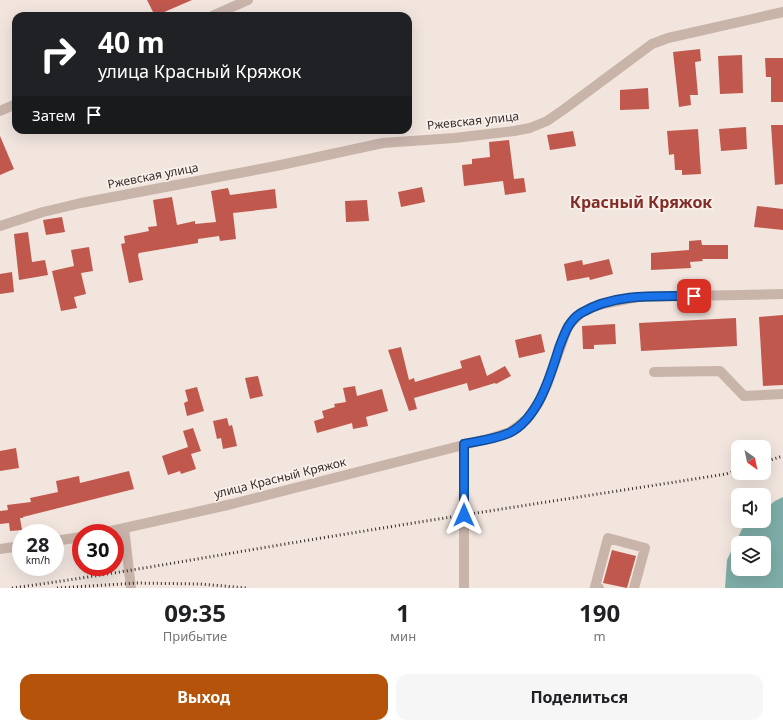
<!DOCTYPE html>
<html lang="ru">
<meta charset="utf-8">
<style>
body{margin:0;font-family:"Noto Sans",sans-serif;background:#f6f6f6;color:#202124;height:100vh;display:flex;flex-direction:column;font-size:15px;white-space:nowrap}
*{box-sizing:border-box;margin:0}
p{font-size:13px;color:#757577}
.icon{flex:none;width:22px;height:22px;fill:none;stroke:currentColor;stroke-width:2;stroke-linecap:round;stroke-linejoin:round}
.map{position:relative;height:588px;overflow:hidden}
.panel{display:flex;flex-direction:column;background:#fff;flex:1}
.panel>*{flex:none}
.guide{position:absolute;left:12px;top:12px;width:400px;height:122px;border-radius:12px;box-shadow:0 4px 16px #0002;background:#202124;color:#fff;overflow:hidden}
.needle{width:26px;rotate:147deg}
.buttons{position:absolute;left:731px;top:440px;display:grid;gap:8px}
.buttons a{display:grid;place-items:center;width:40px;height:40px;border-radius:8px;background:#fff;box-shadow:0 4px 16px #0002;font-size:20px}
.speed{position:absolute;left:12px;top:524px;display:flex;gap:8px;font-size:20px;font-weight:700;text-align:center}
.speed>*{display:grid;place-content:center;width:52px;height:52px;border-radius:50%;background:#fff;box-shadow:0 4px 16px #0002;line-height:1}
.speed small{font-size:10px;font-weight:400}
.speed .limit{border:6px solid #d22;background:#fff;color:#111}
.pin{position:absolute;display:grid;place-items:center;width:34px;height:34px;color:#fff;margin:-17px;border-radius:8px;box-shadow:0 2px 6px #0006}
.me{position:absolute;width:44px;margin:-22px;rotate:0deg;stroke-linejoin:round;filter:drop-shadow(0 0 3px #0008)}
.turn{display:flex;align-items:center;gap:14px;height:84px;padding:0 20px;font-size:18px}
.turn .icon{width:52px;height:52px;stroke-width:2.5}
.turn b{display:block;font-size:28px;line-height:34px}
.then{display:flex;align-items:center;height:38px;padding:0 20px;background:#0003;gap:8px;font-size:15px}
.eta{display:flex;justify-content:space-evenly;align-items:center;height:68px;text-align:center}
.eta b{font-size:24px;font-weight:700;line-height:28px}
.button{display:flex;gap:8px;margin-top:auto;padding:8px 20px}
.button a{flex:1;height:46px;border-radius:12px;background:#b45309;color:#fff;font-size:16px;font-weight:700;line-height:46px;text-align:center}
.button a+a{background:#f6f6f6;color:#202124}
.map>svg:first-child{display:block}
.water{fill:#7eada8;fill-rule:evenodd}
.building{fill:#c0584e}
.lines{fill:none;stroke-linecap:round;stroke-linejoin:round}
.minor{stroke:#c9b4aa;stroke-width:10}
.rail{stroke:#372c2a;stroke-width:3;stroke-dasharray:1 3;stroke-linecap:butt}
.route-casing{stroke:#114b97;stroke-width:10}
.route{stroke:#1a73e8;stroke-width:7}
.labels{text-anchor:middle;stroke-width:3.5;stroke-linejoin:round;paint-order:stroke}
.street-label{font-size:12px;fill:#372c2a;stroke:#f9f0eb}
.district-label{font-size:16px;font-weight:bold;fill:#822e26;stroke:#f9f0eb}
</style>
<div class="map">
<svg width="783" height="588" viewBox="0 0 783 588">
<rect width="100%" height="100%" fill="#f1e5de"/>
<path class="water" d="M783,497V588H725L727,560L742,529L751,521H764V510L775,501ZM738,543H764V569H738Z"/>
<path class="building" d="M147,0H192L155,16Z
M700,49L701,61L695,62L698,95H690L691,105L679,107L673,52Z
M742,55L743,93L720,94L718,56Z
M765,58H783V102H771V77H766Z
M648,88L649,109L620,110V90Z
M771,125H783V184L775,185Z
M746,127L747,149L721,151L719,129Z
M698,129L701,174L682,175V170H675L674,154L669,155L667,131Z
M573,131L576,146L550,150L547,135Z
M0,136L14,169L0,175Z
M509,140L514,179L524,178L526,192L505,195L503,181L464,186L462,165L472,164V159L490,157L489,142Z
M422,187L425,202L401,207L398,192Z
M228,188L230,195L275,189L277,208L233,213L236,239L220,241L219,236L198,239V243L139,253L138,255L143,280L129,283L121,244L125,243L124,236L149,231L148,227L157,226L153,200L172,197L177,225L195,221V224L216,222L211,191Z
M367,200L369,221L346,222L345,201Z
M757,206L783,209V230L754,227Z
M62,217L65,232L46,235L43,220Z
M28,232L32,262L45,260L48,275L19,280L14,234Z
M701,240L702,245H728V259H702L703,261L690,262L691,268L651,270V253L689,250V241Z
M89,247L93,271L81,273L86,294L74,297L77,308L61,311L52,271L74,266L71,250Z
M609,259L613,274L590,280L589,277L567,281L564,264L582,260L583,265Z
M12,272L14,292L0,294V274Z
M783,315V385L763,386L759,317Z
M736,318L737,346L641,351L639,323Z
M615,324L616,344L594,345V349H583L582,326Z
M541,334L545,352L519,358L515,340Z
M401,347L409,380L414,378L415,382L462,368L460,361L480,355L487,376L505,366L511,376L496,384L495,383L469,391L467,383L414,398L417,409L409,411L388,350Z
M258,376L263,396L250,399L245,378Z
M355,386L357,396L382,389L388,411L366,417L368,426L353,429L352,423L317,433L314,421L324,418L322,411L335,407L334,404L346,402L343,388Z
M197,387L204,411L187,416L184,403L188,401L185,390Z
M227,418L229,426L232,425L237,446L223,449L221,438L217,439L213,421Z
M193,428L201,451L191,454L196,469L181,474L180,471L168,475L162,456L188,447L183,431Z
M16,448L19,468L0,471V451Z
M129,471L134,489L23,517V518H20L22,530L10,531L9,523L0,524V511L8,510L7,505L31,502L30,498L58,492L56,481L79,476L80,483Z
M612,550L636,556L627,588L603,583Z"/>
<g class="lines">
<path class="minor" d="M212,16L248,0
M0,111L16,104
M0,226L43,212L81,203L276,166L383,143L454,138L514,131L530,128L547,121L563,110L652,44L668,38L783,12
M654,372L720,371L744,396L783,394
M124,528L131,588
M102,533L232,504L491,438L510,432L527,419L539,402L547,385L568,326L581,313L598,305L638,297L783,294
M55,541L81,537
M0,549L21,546
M464,588V444
M599,588L595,587L608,538L645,548L634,588"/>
<path class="rail" d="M764,462L783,456
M12,588C118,574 222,554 328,537C460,515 593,495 726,474L738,470
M57,588L136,583L200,584L247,588"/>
</g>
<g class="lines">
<defs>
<path id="route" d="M464,515V444C479,441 495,439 509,433C538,419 550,377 559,348C564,335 568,321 581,313C614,293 657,296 694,296"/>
</defs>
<use href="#route" class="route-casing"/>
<use href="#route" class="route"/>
</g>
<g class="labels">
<g class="street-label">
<text transform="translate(473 121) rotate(-6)" y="4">Ржевская улица</text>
<text transform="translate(153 176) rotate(-11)" y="4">Ржевская улица</text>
<text transform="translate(280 478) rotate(-14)" y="4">улица Красный Кряжок</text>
</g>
<g class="district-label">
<text x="641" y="208">Красный Кряжок</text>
</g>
</g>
</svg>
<div class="buttons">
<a><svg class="needle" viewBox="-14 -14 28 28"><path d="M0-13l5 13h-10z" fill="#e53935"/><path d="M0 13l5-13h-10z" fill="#757577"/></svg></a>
<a><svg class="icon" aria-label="sound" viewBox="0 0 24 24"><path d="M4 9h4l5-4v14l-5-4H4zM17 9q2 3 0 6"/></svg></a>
<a><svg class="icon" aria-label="layers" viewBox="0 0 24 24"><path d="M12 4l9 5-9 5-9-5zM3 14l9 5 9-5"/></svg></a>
</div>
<div class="speed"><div>28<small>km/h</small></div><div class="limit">30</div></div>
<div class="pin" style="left:694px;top:296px;background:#d93025"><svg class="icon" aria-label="arrive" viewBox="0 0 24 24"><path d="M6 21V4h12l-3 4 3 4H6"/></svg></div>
<svg class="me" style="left:464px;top:515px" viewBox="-20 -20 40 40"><path d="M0-17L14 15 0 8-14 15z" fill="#1a73e8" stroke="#fff" stroke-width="4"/></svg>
<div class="guide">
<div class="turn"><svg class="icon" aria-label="right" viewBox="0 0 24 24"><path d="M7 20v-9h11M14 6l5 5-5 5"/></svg><div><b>40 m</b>улица Красный Кряжок</div></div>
<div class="then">Затем<svg class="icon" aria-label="arrive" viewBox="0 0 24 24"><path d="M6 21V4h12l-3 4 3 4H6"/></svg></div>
</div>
</div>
<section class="panel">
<div class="eta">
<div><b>09:35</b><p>Прибытие</p></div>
<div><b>1</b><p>мин</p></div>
<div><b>190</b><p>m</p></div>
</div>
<div class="button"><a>Выход</a><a>Поделиться</a></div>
</section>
